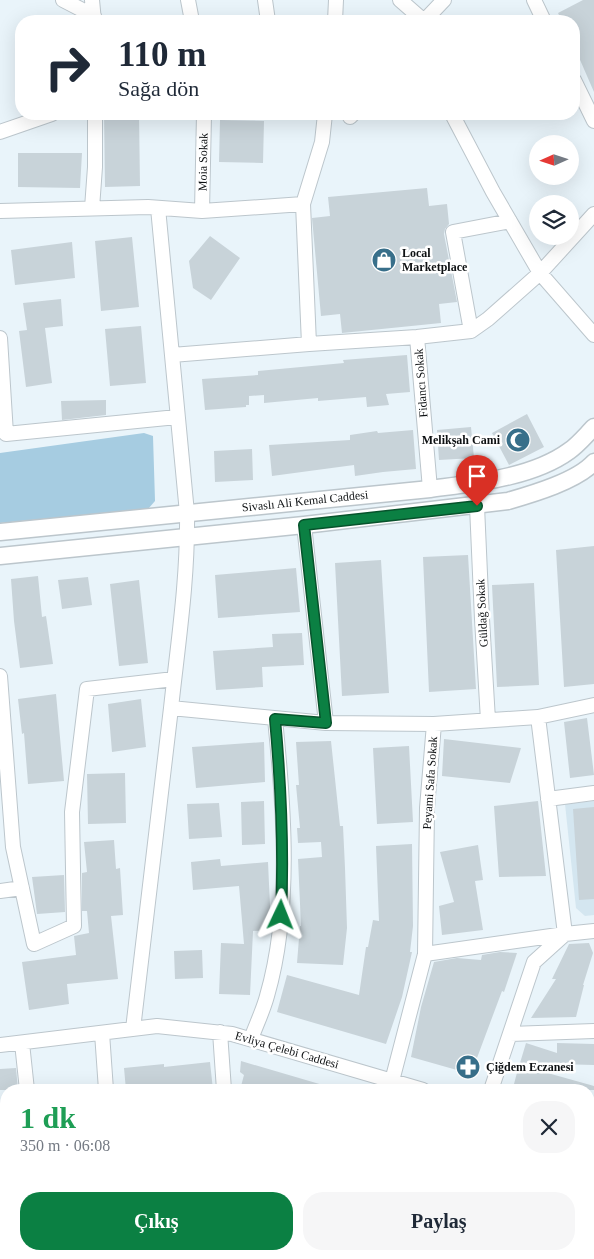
<!DOCTYPE html>
<html lang="tr">
<meta charset="utf-8">
<style>
body{margin:0;font-family:Georgia,serif;background:#f6f6f7;color:#1f2937;height:100vh;display:flex;flex-direction:column;font-size:19px;white-space:nowrap}
*{box-sizing:border-box;margin:0}
p{font-size:16px;color:#747a83}
.icon{flex:none;width:28px;height:28px;fill:none;stroke:currentColor;stroke-width:2;stroke-linecap:round;stroke-linejoin:round}
.map{position:relative;flex:1;overflow:hidden}
.drawer{position:absolute;left:0px;top:1084px;width:595px;height:176px;display:flex;flex-direction:column;background:#fff;border-radius:20px 20px 0 0;box-shadow:0 5px 20px #0002}
.drawer>*{flex:none}
.hud{position:absolute;left:15px;top:15px;width:565px;height:105px;border-radius:20px;box-shadow:0 5px 20px #0002;background:#fff;color:#1f2937;overflow:hidden}
.needle{width:32px;rotate:267deg}
.tools{position:absolute;left:529px;top:135px;display:grid;gap:10px}
.tools a{display:grid;place-items:center;width:50px;height:50px;border-radius:50%;background:#fff;box-shadow:0 5px 20px #0002;font-size:25px}
.pin{position:absolute;display:grid;place-items:center;width:42px;height:42px;color:#fff;margin:-51px -21px;border-radius:50% 50% 50% 0;rotate:-45deg;box-shadow:0 0 5px #0007}
.pin .icon{rotate:45deg}
.me{position:absolute;width:55px;margin:-28px;rotate:2deg;stroke-linejoin:round;filter:drop-shadow(0 0 4px #0008)}
.turn{display:flex;align-items:center;gap:18px;height:105px;padding:0 20px;font-size:22px}
.turn .icon{width:65px;height:65px;stroke-width:2.5}
.turn b{display:block;font-size:35px;line-height:42px}
.round{display:grid;place-items:center;flex:none;width:52px;height:52px;border-radius:20px;background:#f6f6f7}
.summary{display:flex;align-items:center;justify-content:space-between;height:85px;padding:0 20px}
h1{font-size:30px;font-weight:700;line-height:38px;color:#1e9e55}
.action{display:flex;gap:10px;margin-top:auto;padding:10px 20px}
.action a{flex:1;height:58px;border-radius:20px;background:#0b8043;color:#fff;font-size:20px;font-weight:700;line-height:58px;text-align:center}
.action a+a{background:#f6f6f7;color:#1f2937}
.map>svg:first-child{display:block}
.built{fill:#d4e6f0}
.green{fill:#a6cce1}
.building{fill:#c8d3d9}
.lines{fill:none;stroke-linecap:round;stroke-linejoin:round}
.minor-casing{stroke:#bcc6cc;stroke-width:16}
.major-casing{stroke:#bcc6cc;stroke-width:19}
.minor{stroke:#fff;stroke-width:14}
.major{stroke:#fff;stroke-width:16}
.route-casing{stroke:#07532c;stroke-width:12}
.route{stroke:#0b8043;stroke-width:9}
.labels{text-anchor:middle;stroke-width:5;stroke-linejoin:round;paint-order:stroke}
.street-label{font-size:12px;fill:#0e1113;stroke:#fff}
.poi-label{font-size:12px;font-weight:bold;fill:#0e1113;stroke:#fff;text-anchor:start}
</style>
<div class="map">
<svg width="594" height="1259" viewBox="0 0 594 1259">
<rect width="100%" height="100%" fill="#e9f4fa"/>
<path class="built" d="M594,801V915L585,916L576,908L565,804Z"/>
<path class="green" d="M144,433L153,436L155,501L148,509L0,523V453Z"/>
<path class="building" d="M583,0H594V92L574,46V21H562L558,13Z
M104,114H139L140,186L105,187Z
M220,120L264,121L263,163L219,162Z
M18,153H82L80,188L18,187Z
M427,188L429,206L447,204L449,224L445,229L444,234L457,302L439,304L441,323L342,333L340,314L321,316L312,218L330,216L328,197Z
M210,236L240,258L211,300L193,288L189,261Z
M132,237L139,307L101,311L95,241Z
M72,242L75,278L15,285L11,250Z
M61,299L63,326L45,328L52,383L26,387L19,331L27,330L23,303Z
M141,326L146,383L110,386L105,329Z
M407,355L410,392L386,394L389,405L367,407L366,397L318,401V398L264,403V395L249,396V405H246V407L205,410L202,379L258,375V371L344,363L343,360Z
M106,400V415L62,420L61,401Z
M527,414L544,447L509,465L492,433Z
M471,427L474,458L439,460L437,430Z
M413,430L416,469L383,472L355,476L354,465L272,476L269,445L350,440V435L377,431L378,433Z
M252,449L253,480L215,482L214,451Z
M594,546V684L564,687L556,550Z
M468,555L476,689L429,692L423,557Z
M381,560L389,693L342,696L335,563Z
M296,568L300,612L218,618L215,575Z
M38,576L42,617L46,616L53,664L20,668L14,621L11,579Z
M88,577L92,605L62,609L58,580Z
M139,580L148,663L119,666L110,584Z
M534,583L539,685L497,687L492,585Z
M302,633L304,665L262,667L263,687L216,690L213,651L273,647L272,634Z
M56,694L64,781L28,784L24,733L22,734L18,699Z
M141,699L146,747L112,752L108,704Z
M587,718L594,775L570,778L564,722Z
M444,739L521,748L510,783L442,776Z
M331,741L340,826H343L345,868L347,928L343,965L297,963L300,926H301L298,859L322,857L321,842L298,843L297,828H300L296,785H299L296,742Z
M264,742L265,782L196,788L192,747Z
M409,746L413,822L377,824L373,748Z
M125,773L126,823L88,824L87,774Z
M264,801L265,844L242,845L241,802Z
M538,801L546,876L499,877L494,806Z
M219,803L222,837L189,839L187,804Z
M594,807V899L579,900L573,809Z
M114,840L116,869L120,868L123,915L111,916L118,979L67,984L69,1004L29,1010L22,962L76,955L74,936L89,933L87,911H82V873L87,872L84,842Z
M412,844L413,926L410,952H412L402,997L386,1044L277,1012L287,975L359,995L366,947H368L373,920L379,921L376,846Z
M478,845L483,880L475,881L483,930L442,935L439,906L454,902L440,852Z
M220,859L221,866L268,862L271,928V930L253,931L250,995L219,994L221,943L244,944L239,886L193,890L191,862Z
M64,875L65,912L37,914L32,877Z
M589,943L593,953L583,985H584L576,1017L531,1018L556,979H552L569,944Z
M202,950L203,978L175,979L174,951Z
M500,952L517,953L504,992L502,991L471,1074L411,1057L421,1007L434,962L457,958L481,960L482,955Z
M526,1043L557,1053V1043L594,1044V1065L520,1063Z
M241,1061L333,1088L332,1090H240L244,1075L240,1072Z
M210,1062L213,1090H126L124,1068L164,1064V1067Z
M519,1065L594,1086V1090H532L514,1084Z
M16,1068L18,1090H0V1069Z"/>
<g class="lines">
<defs>
<path id="minor" d="M63,0L94,16
M92,0L94,21
M188,0L192,21
M265,0L268,21
M400,0L424,21
M534,0L544,21
M335,21L336,0
M424,21L444,0
M574,80L594,121
M452,114L493,192L540,273L594,335
M350,117L353,114
M0,132L52,114
M303,204L322,142L325,114
M92,208L95,167V114
M158,208L187,513C188,579 178,643 171,708L326,723L434,724
M0,211L148,207L202,211L303,204L309,344
M202,211L204,114
M471,331L453,232L510,221
M417,337L430,489
M0,338L6,434L177,417
M172,355L309,344L417,337L471,331L488,319L540,273L594,214
M477,506L482,619L488,720
M304,525L326,723
M0,676L13,847L34,944L74,926L72,812L87,689L174,679
M538,717L594,705
M548,799L594,793
M0,891L22,888
M133,1029L171,708
M220,1032L224,1090
M102,1033L106,1090
M510,1034L594,1031
M251,1039C256,1025 263,1011 267,996C292,910 284,807 275,719
M22,1043L27,1090
M0,1045L157,1026L232,1034L423,1090
M392,1081L425,954L565,934L538,717L434,724L427,808L425,954
M491,1090L534,962L565,934L594,931
M589,1139L594,1141
M98,1254L99,1259
M340,1254L352,1259
M11,1259L12,1254
M195,1259L196,1254
M298,1259V1254
M452,1259L453,1254"/>
<path id="major" d="M0,532L430,489C474,483 532,478 569,451C578,445 586,435 594,427
M0,556L304,525L508,501C532,494 577,481 594,462"/>
</defs>
<use href="#minor" class="minor-casing"/>
<use href="#major" class="major-casing"/>
<use href="#minor" class="minor"/>
<use href="#major" class="major"/>
</g>
<g class="lines">
<defs>
<path id="route" d="M281,915C284,849 281,785 275,719L326,723L304,525L477,506"/>
</defs>
<use href="#route" class="route-casing"/>
<use href="#route" class="route"/>
</g>
<defs>
<symbol id="shop-disc" viewBox="-11 -11 22 22"><circle r="9.5" fill="#386f8a" stroke="#fff"/><path d="M-5-2.5h2.3a2.7 3.5 0 0 1 5.4 0H5L5.5 6h-11ZM-1.5-2.5h3a1.5 2.3 0 0 0-3 0Z" fill="#fff"/></symbol>
<symbol id="mosque-disc" viewBox="-11 -11 22 22"><circle r="9.5" fill="#386f8a" stroke="#fff"/><path d="M3.5-4.9A6 6 0 1 0 3.5 4.9A5 5 0 1 1 3.5-4.9Z" fill="#fff"/></symbol>
<symbol id="pharmacy-disc" viewBox="-11 -11 22 22"><circle r="9.5" fill="#386f8a" stroke="#fff"/><path d="M-2-6h4v4h4v4h-4v4h-4v-4h-4v-4h4Z" fill="#fff"/></symbol>
</defs>
<g fill-rule="evenodd">
<use href="#shop-disc" x="370" y="246" width="28" height="28"/>
<use href="#mosque-disc" x="504" y="426" width="28" height="28"/>
<use href="#pharmacy-disc" x="454" y="1053" width="28" height="28"/>
</g>
<g class="labels">
<g class="street-label">
<text transform="translate(203 162) rotate(-89)" y="4">Moia Sokak</text>
<text transform="translate(421 383) rotate(-94)" y="4">Fidancı Sokak</text>
<text transform="translate(305 501) rotate(-6)" y="4">Sivaslı Ali Kemal Caddesi</text>
<text transform="translate(482 613) rotate(-93)" y="4">Güldağ Sokak</text>
<text transform="translate(430 783) rotate(-86)" y="4">Peyami Safa Sokak</text>
<text transform="translate(287 1050) rotate(16)" y="4">Evliya Çelebi Caddesi</text>
</g>
<g class="poi-label">
<text x="402" y="257">Local<tspan x="402" dy="14">Marketplace</tspan></text>
<text x="500" y="444" text-anchor="end">Melikşah Cami</text>
<text x="486" y="1071">Çiğdem Eczanesi</text>
</g>
</g>
</svg>
<div class="tools">
<a><svg class="needle" viewBox="-14 -14 28 28"><path d="M0-13l5 13h-10z" fill="#e53935"/><path d="M0 13l5-13h-10z" fill="#747a83"/></svg></a>
<a><svg class="icon" aria-label="layers" viewBox="0 0 24 24"><path d="M12 4l9 5-9 5-9-5zM3 14l9 5 9-5"/></svg></a>
</div>
<div class="pin" style="left:477px;top:506px;background:#d93025"><svg class="icon" aria-label="arrive" viewBox="0 0 24 24"><path d="M6 21V4h12l-3 4 3 4H6"/></svg></div>
<svg class="me" style="left:281px;top:915px" viewBox="-20 -20 40 40"><path d="M0-17L14 15 0 8-14 15z" fill="#0b8043" stroke="#fff" stroke-width="4"/></svg>
<div class="hud">
<div class="turn"><svg class="icon" aria-label="right" viewBox="0 0 24 24"><path d="M7 20v-9h11M14 6l5 5-5 5"/></svg><div><b>110 m</b>Sağa dön</div></div>
</div>
<section class="drawer">
<div class="summary"><div><h1>1 dk</h1><p>350 m · 06:08</p></div><a class="round"><svg class="icon" aria-label="close" viewBox="0 0 24 24"><path d="M6 6l12 12M18 6L6 18"/></svg></a></div>
<div class="action"><a>Çıkış</a><a>Paylaş</a></div>
</section>
</div>
